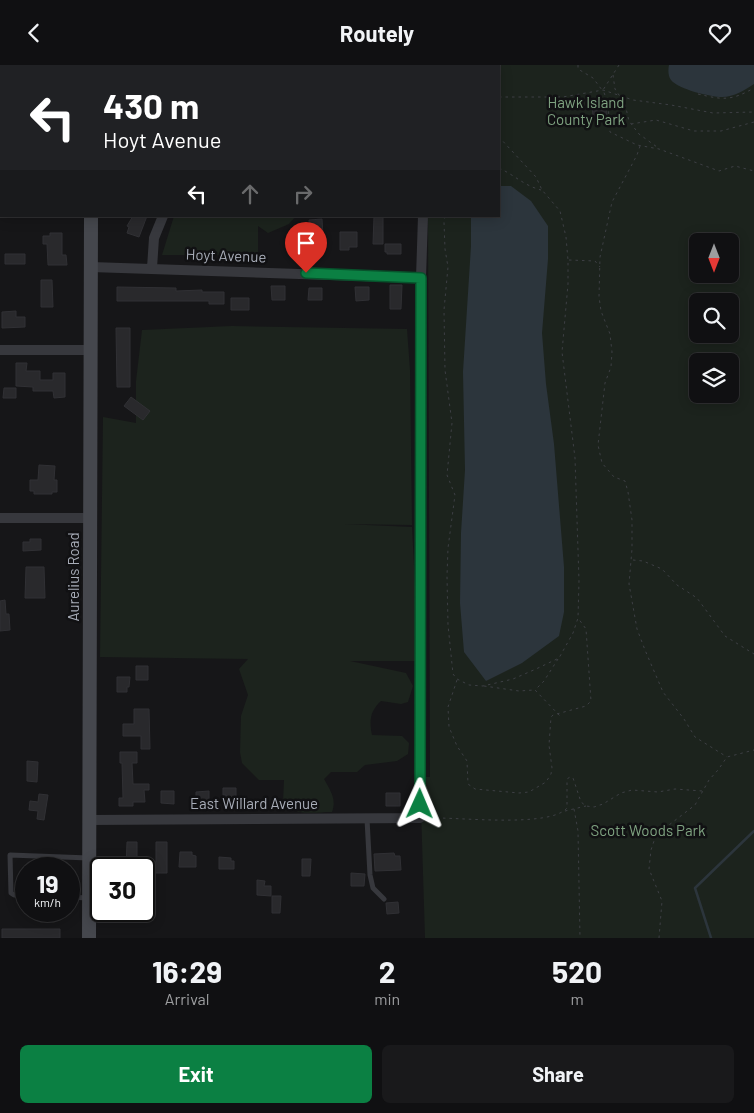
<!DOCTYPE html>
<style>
body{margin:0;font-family:Barlow,sans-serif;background:#19191b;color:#f1f3f6;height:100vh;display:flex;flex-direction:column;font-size:19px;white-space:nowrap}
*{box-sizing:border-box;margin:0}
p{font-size:16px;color:#9c9d9f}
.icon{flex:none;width:28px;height:28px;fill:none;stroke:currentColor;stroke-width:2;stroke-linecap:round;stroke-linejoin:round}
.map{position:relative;height:873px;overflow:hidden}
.drawer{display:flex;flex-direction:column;background:#101012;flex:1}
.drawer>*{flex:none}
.guide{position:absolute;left:0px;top:0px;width:500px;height:152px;box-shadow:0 2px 12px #0003,0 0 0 1px #303032;background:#202124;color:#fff;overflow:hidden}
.needle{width:32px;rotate:180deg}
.buttons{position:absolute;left:689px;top:168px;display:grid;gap:10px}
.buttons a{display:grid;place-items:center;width:50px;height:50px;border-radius:8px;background:#101012;box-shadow:0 2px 12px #0003,0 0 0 1px #303032;font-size:25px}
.speed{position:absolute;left:15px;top:792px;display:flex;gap:10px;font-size:25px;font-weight:700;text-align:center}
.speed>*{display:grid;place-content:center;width:65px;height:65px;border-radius:50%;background:#101012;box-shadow:0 2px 12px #0003,0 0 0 1px #303032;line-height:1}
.speed small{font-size:12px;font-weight:400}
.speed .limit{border:2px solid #111;border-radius:8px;background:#fff;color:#111}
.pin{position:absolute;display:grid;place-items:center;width:42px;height:42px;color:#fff;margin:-51px -21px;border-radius:50% 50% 50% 0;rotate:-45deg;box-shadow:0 0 5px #0007}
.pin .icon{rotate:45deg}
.me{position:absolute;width:55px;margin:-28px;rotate:1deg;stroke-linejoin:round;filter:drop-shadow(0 0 4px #0008)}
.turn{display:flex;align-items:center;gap:18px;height:105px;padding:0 20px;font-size:22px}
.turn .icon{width:65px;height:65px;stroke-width:2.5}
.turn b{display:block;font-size:35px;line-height:42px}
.lanes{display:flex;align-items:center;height:48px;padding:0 20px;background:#0003;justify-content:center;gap:25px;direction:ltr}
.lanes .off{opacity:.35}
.eta{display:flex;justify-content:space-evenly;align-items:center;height:85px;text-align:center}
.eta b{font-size:30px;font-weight:700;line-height:35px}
.button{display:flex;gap:10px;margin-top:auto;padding:10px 20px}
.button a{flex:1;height:58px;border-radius:8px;background:#0b8043;color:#fff;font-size:20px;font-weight:700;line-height:58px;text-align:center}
.button a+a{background:#19191b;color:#f1f3f6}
header{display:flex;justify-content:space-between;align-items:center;height:65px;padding:0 20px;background:#101012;font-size:22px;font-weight:700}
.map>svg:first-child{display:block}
.green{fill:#1c231d;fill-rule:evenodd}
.water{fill:#2c353c}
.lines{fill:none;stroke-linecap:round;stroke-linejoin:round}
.stream{stroke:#2c353c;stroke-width:2.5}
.building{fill:#29292c;stroke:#303034}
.path{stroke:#3d3f44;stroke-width:1;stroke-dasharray:2.5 4;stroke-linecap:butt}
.lane{stroke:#37383d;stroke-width:5}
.street{stroke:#37383d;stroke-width:10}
.secondary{stroke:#45474d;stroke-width:14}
.route-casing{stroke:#07532c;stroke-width:12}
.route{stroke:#0b8043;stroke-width:9}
.labels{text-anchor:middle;stroke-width:5;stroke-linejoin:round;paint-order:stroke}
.park-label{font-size:15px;fill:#7fa381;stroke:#111113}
.street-label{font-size:15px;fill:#a8adb8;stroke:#111113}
</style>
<header><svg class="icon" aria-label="back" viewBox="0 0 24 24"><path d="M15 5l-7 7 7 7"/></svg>Routely<svg class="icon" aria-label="heart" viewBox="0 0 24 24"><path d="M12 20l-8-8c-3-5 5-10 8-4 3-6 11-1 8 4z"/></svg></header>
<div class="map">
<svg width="754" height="873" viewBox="0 0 754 873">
<rect width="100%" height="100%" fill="#161618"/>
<path class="green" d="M418,0H754V873H425L420,712H430L428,151H499V1ZM698,176H730V209H698ZM698,236H730V269H698ZM698,296H730V329H698Z
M174,151H296L289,159L268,168L258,161V190H162Z
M232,261L407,264L410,305L412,460L344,459L412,462L419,596H350L406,608L413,621L408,637L401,639L381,636C370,646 369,656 372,670L402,671L409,678L408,689L397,696L365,700L357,707H331L324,714C330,725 337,734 332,747C315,747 294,752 283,737L284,715H259L242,698L240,687L241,651L248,630L239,604L248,594L100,592L103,352L136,358V316L142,265Z"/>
<path class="water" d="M669,0H754V19C745,25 734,32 722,32C710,32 678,24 671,15C668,11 668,5 669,0Z
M499,121H511L531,136L548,161V194L542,268L546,319L554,379L564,502V547L559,571L522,598L486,616L464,587L460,538L461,468L465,405L463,307L471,181V151H499Z"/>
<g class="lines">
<path class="stream" d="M711,873L695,823L754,766"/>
</g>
<path class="building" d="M606,39L607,50L593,52L592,40Z
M133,151H147L139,172L127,168L129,162L127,161Z
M374,151H383V179H373Z
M322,154L323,170L310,171L309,155Z
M340,167H357V182H349V185H340Z
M50,168H62V190H66L67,200H48L47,179H43V171H50Z
M385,179H401V189H387V187H385Z
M5,189H25V199H5Z
M41,215H52L53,242H41Z
M390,220H402L401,244H390Z
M271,221H285V235H272Z
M117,222L176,223V226L202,225V227H224V239H209V236H117Z
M355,222H369V235L356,236Z
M309,223H322V235H308Z
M231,233H249V245H231Z
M16,246V252H25V262L2,263V247Z
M116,263H130V322H117Z
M16,298H27L26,306H40V315H53V308H65V332L54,333L53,326H33V322L16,321Z
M4,323H16V333H3Z
M131,332L150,346L143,355L124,341Z
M39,400L55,401L54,415H57V427H52V429H34V426H30V415H38Z
M30,474H41V485L23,486V477H30Z
M26,502H44L45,533H25Z
M5,535L6,549H9L10,565L0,566V536Z
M136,601H148V615H136Z
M117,612H130L129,622H127V627H117Z
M134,644H149L150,684H141V671H123V659H134Z
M120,687H137V698H132L133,719H149V725H144L145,737H133V741H119V733H123L122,698H120Z
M27,696L38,697L37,717L27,716Z
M223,723H236V735H226V730H223Z
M161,726H174V739L161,738Z
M209,726V738L196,739V727Z
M386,728H400V741H386Z
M39,729L48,730L44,755L37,754L38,746L29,745L30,736L38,737Z
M127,777H137V798L156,797V777H167V808H146V804H126Z
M180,787H192V790L196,791V802H179Z
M394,788L395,791H400L401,805L375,806L374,789Z
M219,792L231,793V796H234V804H219Z
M302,794H311L310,811H302Z
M351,808L365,809L364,821H351Z
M257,815L265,816L264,821H271V831L257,830Z
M152,825L153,841H144V826Z
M272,831H281L280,848H272Z
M398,837L399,848L387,849L386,838Z
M2,864H60V873H2Z"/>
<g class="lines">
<path class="path" d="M578,0V4L593,13L602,25
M619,0L603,25L608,38L610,67L637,80L659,84L719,106L735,101L754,106
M486,1V0
M613,10L615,24L625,39L629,56L639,69L657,82
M698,29C723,35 731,36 754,23
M499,32H563L603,25L633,35L671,40L713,48L754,47
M631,59L656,55L694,66H721L754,57
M640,81L637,90L612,137L600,192L599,232L601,246L610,269L612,287L611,302L605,318L598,380L602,398L614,412L625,416L628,427L632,455V484L629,519L637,564L645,585L663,627L684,654L695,672L727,692
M499,103C516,111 523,120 541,125
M445,151L444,157L445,184L448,202L444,245L445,305L452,358L447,410L455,430L448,483L447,511L448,560L453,609L457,614L469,620L483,621L513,614L536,604L559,593L573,568L578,553L579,516L575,393L562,287L568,219V195L566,172L560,146L542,125L536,112L499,72
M569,195L595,196L600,202
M633,495L643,496L662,504L677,520L697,533L725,571L754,589
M558,594L544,616L535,625L560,651
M457,615L448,642L449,662L457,681L467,696L468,719L475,724L519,728L529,727L546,717L551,709L552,703L549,680L551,652L553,650L586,641L591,636L586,564L578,553
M484,621L519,626L534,625
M574,744L578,766L580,873
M565,746L586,741
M430,753C458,752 550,763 567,743V714L570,712L573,713L581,737L586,741L594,742L603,739L621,728L632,725L658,727L675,724L702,726
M659,873L662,836L649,804L651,785L656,770L695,740L709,715L718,705L727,692L754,685"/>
<path class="lane" d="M430,0V1
M473,0V1
M367,754L370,810L373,823L384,834
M26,830H14L11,828L10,790L89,793
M69,832L88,833"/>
<path class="street" d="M0,34H1
M91,202L421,213
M152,203L154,173L163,151
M0,285H91
M0,453H90
M89,755L420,753L421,213L423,151"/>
<path class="secondary" d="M92,1V0
M89,873L91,151"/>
</g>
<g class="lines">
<defs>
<path id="route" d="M306,208L421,213L420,739"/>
</defs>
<use href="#route" class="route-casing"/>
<use href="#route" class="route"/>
</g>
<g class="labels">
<g class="park-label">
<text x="586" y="43">Hawk Island<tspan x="586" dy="17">County Park</tspan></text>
<text x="648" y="771">Scott Woods Park</text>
</g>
<g class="street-label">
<text transform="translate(226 191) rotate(2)" y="5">Hoyt Avenue</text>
<text transform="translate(74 512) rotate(-90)" y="5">Aurelius Road</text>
<text x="254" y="744">East Willard Avenue</text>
</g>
</g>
</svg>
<div class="buttons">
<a><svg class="needle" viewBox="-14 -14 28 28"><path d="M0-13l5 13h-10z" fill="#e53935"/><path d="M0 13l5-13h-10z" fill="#9c9d9f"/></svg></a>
<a><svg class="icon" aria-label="search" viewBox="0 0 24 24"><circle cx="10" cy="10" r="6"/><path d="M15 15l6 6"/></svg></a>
<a><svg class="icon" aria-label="layers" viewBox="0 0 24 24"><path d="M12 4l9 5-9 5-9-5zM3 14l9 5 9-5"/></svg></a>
</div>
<div class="speed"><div>19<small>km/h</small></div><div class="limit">30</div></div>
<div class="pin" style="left:306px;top:208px;background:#d93025"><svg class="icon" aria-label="arrive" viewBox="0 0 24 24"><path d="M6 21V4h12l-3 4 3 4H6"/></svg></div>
<svg class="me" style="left:420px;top:739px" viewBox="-20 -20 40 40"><path d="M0-17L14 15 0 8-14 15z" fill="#0b8043" stroke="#fff" stroke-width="4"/></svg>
<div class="guide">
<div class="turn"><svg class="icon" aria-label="left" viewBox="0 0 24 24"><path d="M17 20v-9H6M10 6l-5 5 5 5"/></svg><div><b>430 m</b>Hoyt Avenue</div></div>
<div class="lanes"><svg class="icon" aria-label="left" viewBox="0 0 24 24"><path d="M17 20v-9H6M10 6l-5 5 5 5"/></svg><svg class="icon off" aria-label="ahead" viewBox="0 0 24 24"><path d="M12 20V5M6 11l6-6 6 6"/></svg><svg class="icon off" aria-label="right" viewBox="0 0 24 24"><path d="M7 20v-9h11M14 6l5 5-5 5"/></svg></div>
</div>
</div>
<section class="drawer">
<div class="eta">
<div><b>16:29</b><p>Arrival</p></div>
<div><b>2</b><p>min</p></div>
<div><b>520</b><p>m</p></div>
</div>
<div class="button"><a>Exit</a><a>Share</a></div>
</section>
